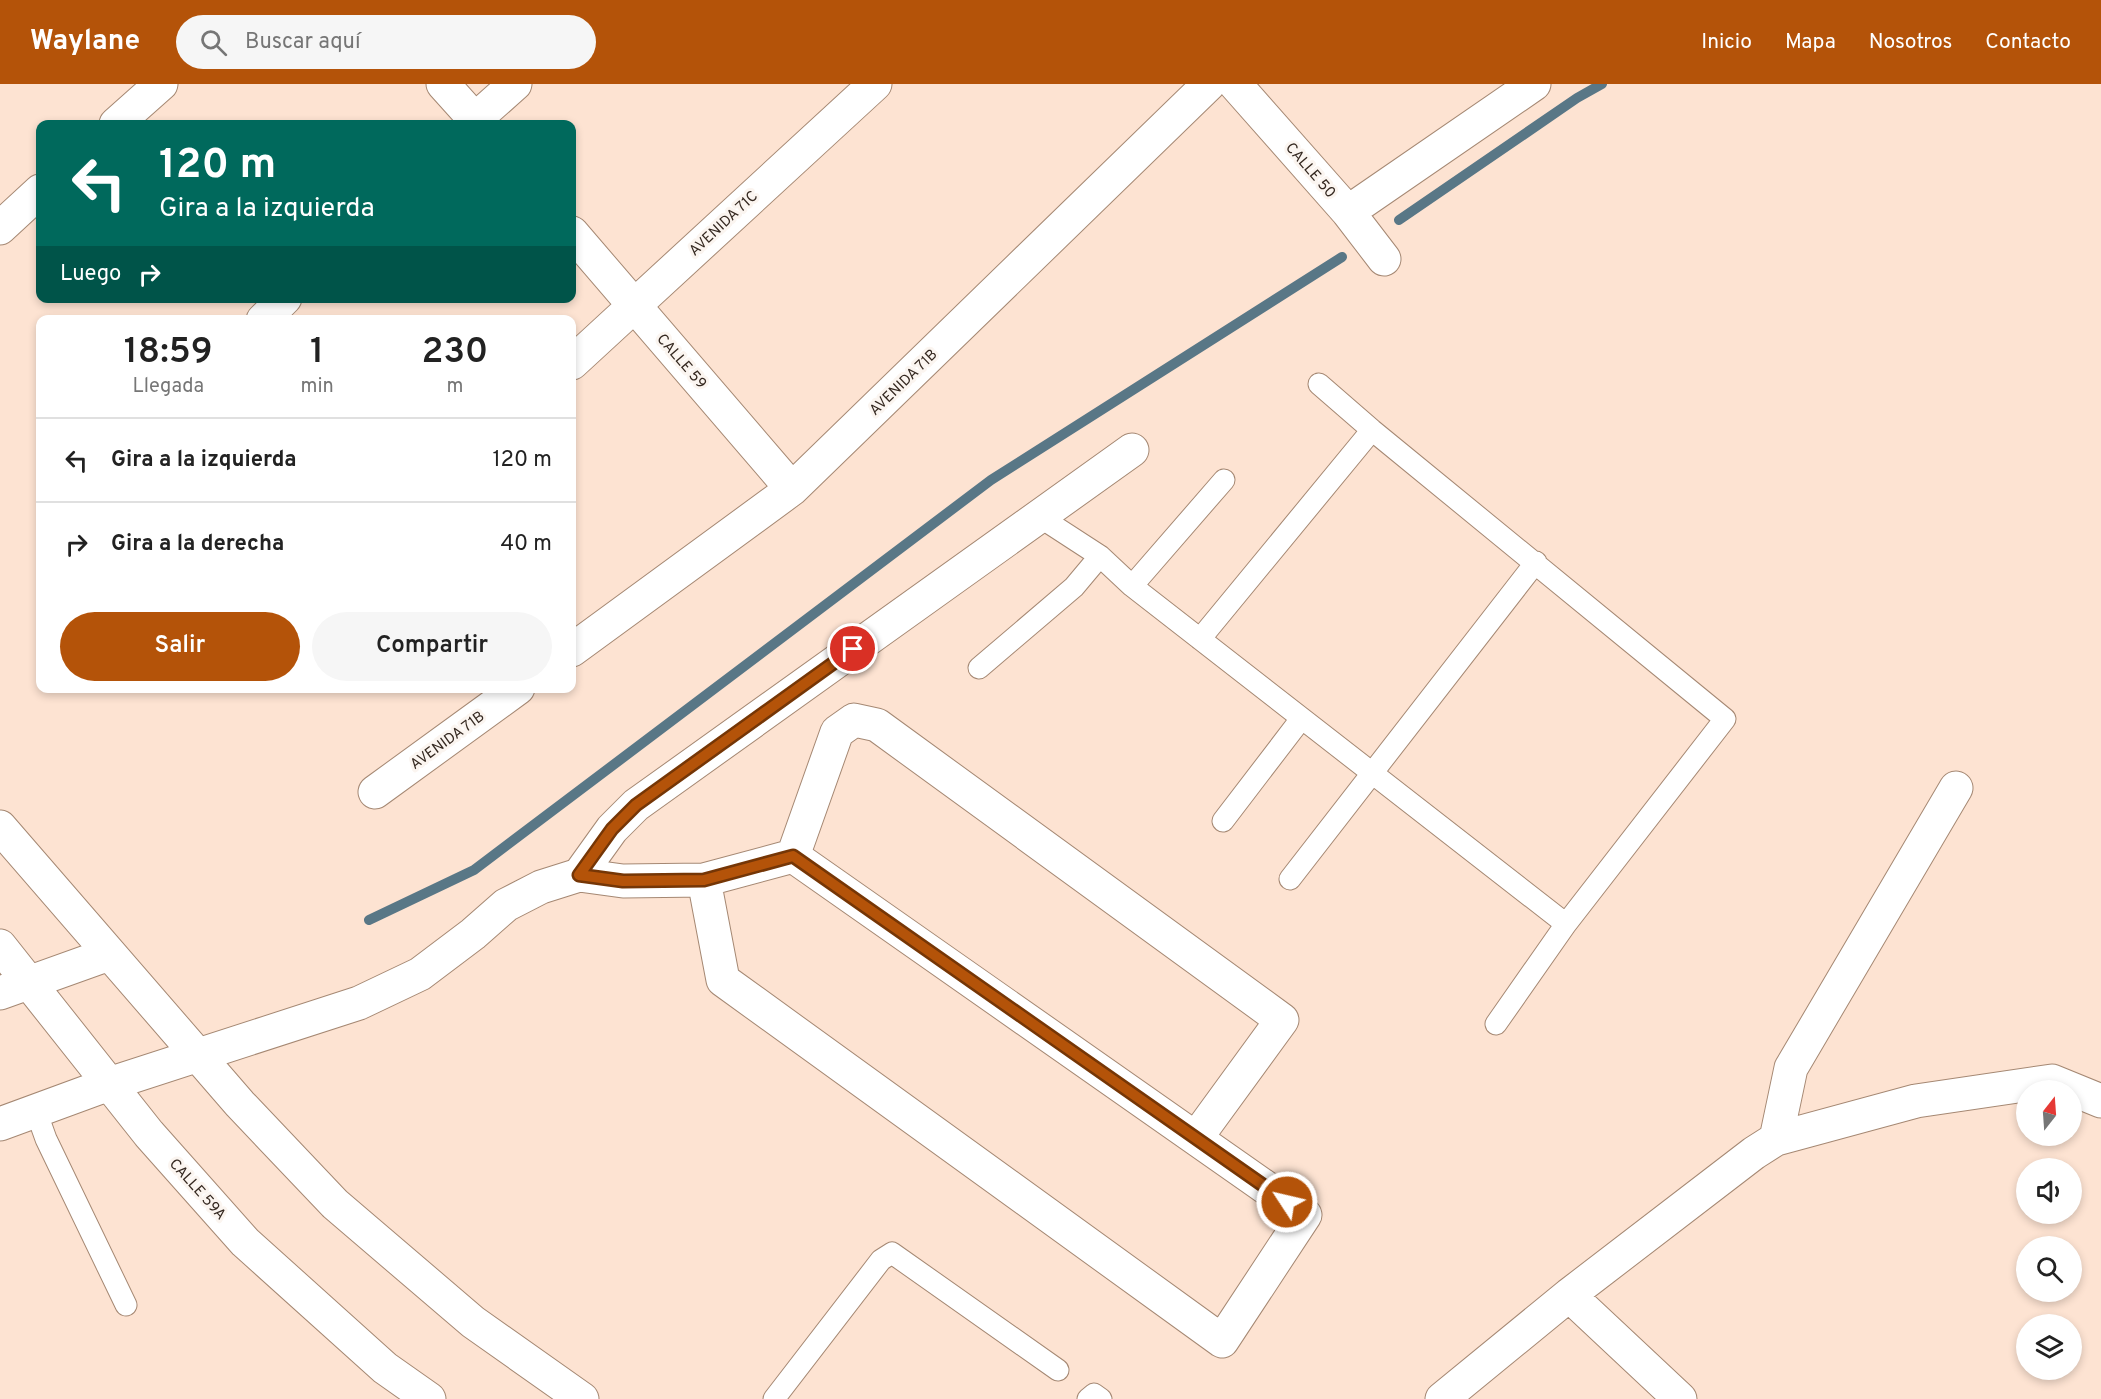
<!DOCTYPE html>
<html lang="es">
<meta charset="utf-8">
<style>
body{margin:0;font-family:Overpass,sans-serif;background:#f6f6f6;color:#222;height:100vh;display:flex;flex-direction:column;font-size:22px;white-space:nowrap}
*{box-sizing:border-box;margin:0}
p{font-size:20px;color:#767676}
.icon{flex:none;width:33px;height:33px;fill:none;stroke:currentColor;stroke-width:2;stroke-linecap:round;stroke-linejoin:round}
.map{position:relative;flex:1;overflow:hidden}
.drawer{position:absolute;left:36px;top:231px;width:540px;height:378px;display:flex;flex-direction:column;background:#fff;border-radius:12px;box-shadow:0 3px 9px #0003}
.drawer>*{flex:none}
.hud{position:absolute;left:36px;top:36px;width:540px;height:183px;border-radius:12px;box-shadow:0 3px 9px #0003;background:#00695c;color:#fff;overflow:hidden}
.needle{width:39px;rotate:17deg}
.fabs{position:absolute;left:2016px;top:996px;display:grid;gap:12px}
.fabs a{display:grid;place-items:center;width:66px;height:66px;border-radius:50%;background:#fff;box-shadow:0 3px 9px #0003;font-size:30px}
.pin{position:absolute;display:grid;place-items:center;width:51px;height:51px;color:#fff;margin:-26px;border:3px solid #fff;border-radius:50%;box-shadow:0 2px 6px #0007}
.me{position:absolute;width:66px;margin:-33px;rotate:305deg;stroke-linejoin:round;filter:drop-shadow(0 0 4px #0008)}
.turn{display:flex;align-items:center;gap:21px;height:126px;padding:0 24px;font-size:27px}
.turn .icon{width:78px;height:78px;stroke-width:2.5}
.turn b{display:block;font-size:42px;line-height:51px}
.then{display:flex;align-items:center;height:57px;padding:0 24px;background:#0003;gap:12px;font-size:22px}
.eta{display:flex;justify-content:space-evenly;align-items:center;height:102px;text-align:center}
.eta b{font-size:36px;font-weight:600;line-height:42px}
.button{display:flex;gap:12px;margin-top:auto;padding:12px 24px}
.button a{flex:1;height:69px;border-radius:36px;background:#b45309;color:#fff;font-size:24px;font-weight:600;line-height:69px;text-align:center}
.button a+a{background:#f6f6f6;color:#222}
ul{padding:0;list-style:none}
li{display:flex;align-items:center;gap:18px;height:84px;padding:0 24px;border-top:2px solid #e0e0e0}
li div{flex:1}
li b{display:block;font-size:22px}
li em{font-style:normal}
header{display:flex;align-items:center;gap:36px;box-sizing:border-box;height:84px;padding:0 30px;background:#b45309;color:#fff}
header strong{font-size:28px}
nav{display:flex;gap:33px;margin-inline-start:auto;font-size:21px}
.search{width:420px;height:54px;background:#f6f6f6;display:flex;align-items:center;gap:15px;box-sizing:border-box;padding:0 21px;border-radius:33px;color:#767676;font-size:22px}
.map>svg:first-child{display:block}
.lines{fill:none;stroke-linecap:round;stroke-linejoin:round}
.stream{stroke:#597786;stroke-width:10}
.service-casing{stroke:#a58873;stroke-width:23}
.minor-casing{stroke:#a58873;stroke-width:35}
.service{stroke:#fff;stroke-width:21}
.minor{stroke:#fff;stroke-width:33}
.route-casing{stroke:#753606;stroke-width:15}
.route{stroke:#b45309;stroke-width:10}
.labels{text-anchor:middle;stroke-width:6;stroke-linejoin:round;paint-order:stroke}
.street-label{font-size:15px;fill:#352921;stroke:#fbf5f0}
</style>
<header>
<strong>Waylane</strong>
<div class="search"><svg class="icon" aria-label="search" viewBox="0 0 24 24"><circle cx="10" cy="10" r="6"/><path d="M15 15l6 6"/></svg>Buscar aquí</div>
<nav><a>Inicio</a><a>Mapa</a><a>Nosotros</a><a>Contacto</a></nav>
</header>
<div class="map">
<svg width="2101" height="1315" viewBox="0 0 2101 1315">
<rect width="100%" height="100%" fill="#fde3d2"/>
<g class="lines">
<path class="stream" d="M1399,136L1577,14L1602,0
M369,836L474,786L991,396L1342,173"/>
<defs>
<path id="service" d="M1319,300L1372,346L1725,635L1566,840L1496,940
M1040,433L1100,472L1132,502L1566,840
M1132,502L1224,396
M1200,555L1372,346
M979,584L1074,503L1100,472
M1223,737L1301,635
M1290,795L1536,478
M36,1027L46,1055L126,1221
M774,1315L881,1176L892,1169L1058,1286
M1088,1315L1094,1310L1101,1315"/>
<path id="minor" d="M443,0L479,40
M1235,0L1348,128L1384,175
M116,40L161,0
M470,40L515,0
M1348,128L1534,0
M0,144L40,107
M572,149L792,405
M263,236L285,214
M572,279L875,0
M572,566L792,405L1209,0
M375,708L518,604
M0,743L240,1020L335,1120L473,1238L582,1315
M793,772L1305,1131L1222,1257L723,896L704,796Z
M793,772L837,648L854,636L877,641L1282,936L1196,1054
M579,791L612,745L636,721L1132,366
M0,862L149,1050L245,1158L385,1284L429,1315
M0,909L109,870
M0,1040L109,1000L359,919L420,890L473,850L506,821L541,803L579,791L623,797L704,796
M1776,1055L1791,984L1956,704
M1569,1211L1680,1315
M1442,1315L1569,1211L1754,1069L1776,1055L1916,1017L2052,997L2101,1017"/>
</defs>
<use href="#service" class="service-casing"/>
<use href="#minor" class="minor-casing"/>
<use href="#service" class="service"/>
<use href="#minor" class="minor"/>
</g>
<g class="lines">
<defs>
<path id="route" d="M853,565L636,721L612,745L579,791L623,797L704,796L793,772L1287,1118"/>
</defs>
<use href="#route" class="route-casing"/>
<use href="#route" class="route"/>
</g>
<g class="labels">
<g class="street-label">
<text transform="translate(1311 86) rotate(49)" y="5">CALLE 50</text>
<text transform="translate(723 139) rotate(-43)" y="5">AVENIDA 71C</text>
<text transform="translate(682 277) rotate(49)" y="5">CALLE 59</text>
<text transform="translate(903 298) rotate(-44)" y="5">AVENIDA 71B</text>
<text transform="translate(447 656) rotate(-36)" y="5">AVENIDA 71B</text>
<text transform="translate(198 1105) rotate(48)" y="5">CALLE 59A</text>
</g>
</g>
</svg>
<div class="fabs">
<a><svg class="needle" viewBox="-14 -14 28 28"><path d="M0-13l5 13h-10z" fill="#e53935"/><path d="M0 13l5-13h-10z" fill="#767676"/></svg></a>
<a><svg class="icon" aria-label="sound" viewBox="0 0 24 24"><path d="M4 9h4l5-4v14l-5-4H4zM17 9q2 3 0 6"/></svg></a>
<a><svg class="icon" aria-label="search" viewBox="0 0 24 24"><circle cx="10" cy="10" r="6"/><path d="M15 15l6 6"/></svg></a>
<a><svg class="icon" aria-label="layers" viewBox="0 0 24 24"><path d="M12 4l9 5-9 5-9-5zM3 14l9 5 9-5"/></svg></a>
</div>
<div class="pin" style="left:853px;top:565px;background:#d93025"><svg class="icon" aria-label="arrive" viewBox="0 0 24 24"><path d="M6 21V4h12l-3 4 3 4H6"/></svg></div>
<svg class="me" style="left:1287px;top:1118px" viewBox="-20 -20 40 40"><circle r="17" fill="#b45309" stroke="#fff" stroke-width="3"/><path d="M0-11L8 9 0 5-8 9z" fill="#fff"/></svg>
<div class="hud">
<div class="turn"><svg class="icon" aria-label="left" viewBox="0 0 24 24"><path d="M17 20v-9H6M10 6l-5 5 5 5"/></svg><div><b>120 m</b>Gira a la izquierda</div></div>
<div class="then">Luego<svg class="icon" aria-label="right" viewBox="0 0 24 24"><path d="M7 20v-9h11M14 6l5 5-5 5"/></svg></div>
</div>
<section class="drawer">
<div class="eta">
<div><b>18:59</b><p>Llegada</p></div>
<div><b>1</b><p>min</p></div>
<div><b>230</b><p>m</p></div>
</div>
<ul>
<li><svg class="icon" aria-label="left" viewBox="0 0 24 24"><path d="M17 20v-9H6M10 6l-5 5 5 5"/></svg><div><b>Gira a la izquierda</b></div><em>120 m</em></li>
<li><svg class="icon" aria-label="right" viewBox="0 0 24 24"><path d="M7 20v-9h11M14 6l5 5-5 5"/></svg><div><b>Gira a la derecha</b></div><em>40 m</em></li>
</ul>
<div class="button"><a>Salir</a><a>Compartir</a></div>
</section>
</div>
